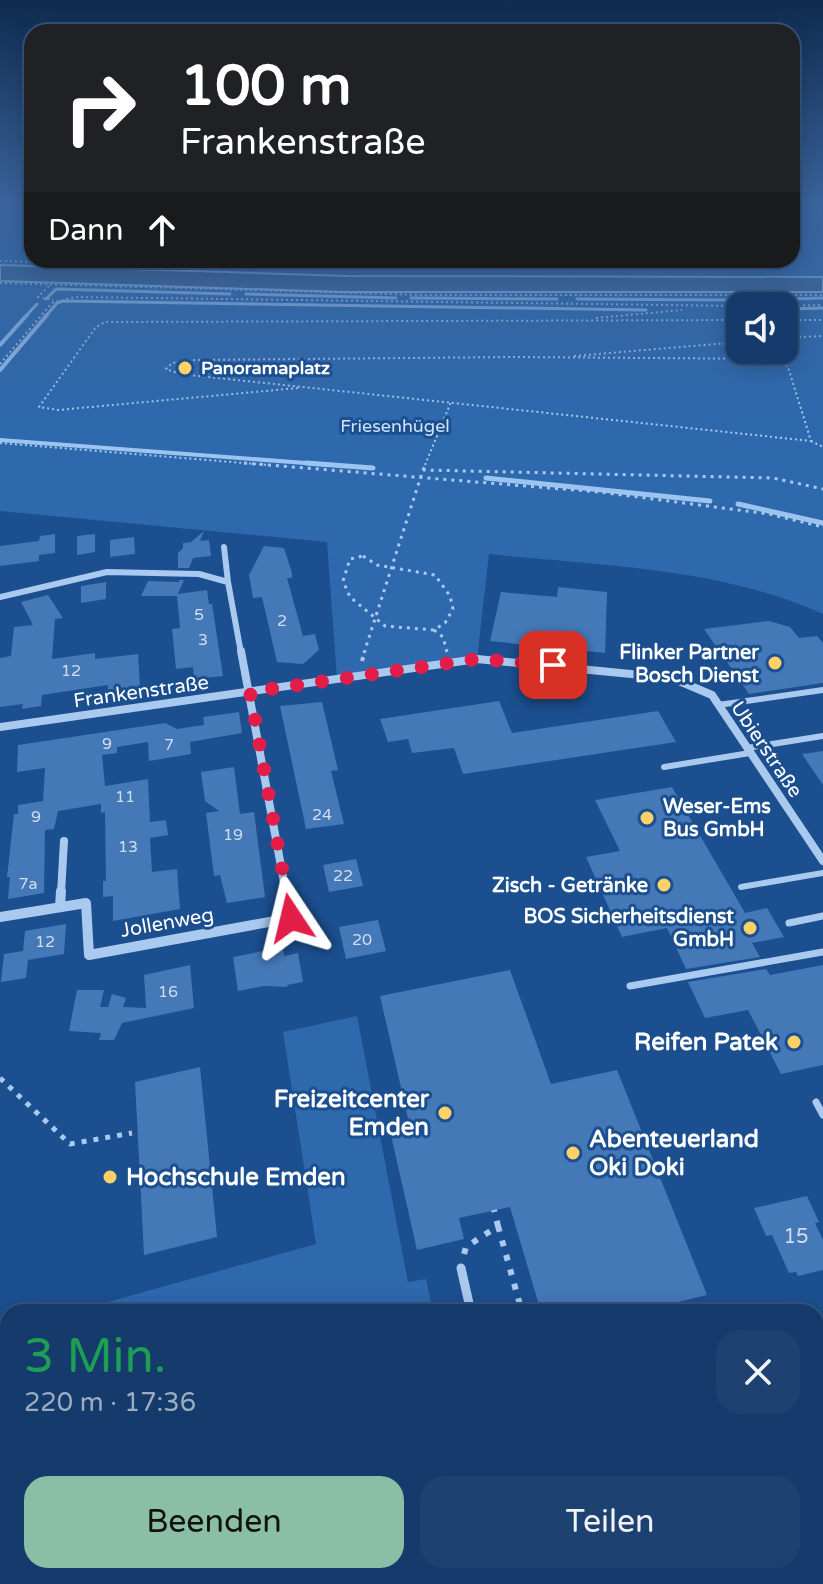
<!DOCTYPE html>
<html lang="de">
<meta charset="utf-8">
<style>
body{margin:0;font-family:"Varela Round",sans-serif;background:#1d4271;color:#f1f3f6;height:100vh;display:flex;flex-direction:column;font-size:30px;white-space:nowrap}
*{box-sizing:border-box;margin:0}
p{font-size:26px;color:#9dadc1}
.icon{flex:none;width:44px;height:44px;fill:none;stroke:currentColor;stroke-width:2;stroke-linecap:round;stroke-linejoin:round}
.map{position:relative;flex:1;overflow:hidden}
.side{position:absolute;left:0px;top:1304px;width:824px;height:280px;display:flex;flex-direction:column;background:#143b6b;border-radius:24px 24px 0 0;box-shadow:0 4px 20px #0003,0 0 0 2px #33557e}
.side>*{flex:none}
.banner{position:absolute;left:24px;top:24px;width:776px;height:244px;border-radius:24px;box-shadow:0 4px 20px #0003,0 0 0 2px #33557e;background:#202124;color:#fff;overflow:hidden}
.tools{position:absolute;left:726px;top:292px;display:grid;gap:16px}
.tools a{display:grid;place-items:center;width:72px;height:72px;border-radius:16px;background:#143b6b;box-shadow:0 4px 20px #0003,0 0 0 2px #33557e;font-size:40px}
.pin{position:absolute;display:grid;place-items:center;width:68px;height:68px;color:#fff;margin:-34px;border-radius:16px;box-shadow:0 4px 12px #0006}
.me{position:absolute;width:88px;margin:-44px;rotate:350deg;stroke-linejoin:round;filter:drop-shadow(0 0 6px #0008)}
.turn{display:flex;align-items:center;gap:28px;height:168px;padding:0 24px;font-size:36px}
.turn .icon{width:104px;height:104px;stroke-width:2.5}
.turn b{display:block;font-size:56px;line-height:68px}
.then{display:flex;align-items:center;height:76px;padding:0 24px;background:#0003;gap:16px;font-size:30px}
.round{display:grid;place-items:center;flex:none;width:84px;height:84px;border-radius:24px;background:#1d4271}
.headline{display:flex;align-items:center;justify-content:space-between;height:136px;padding:0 24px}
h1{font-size:48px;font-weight:600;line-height:60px;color:#1e9e55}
.button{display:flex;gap:16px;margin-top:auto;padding:16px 24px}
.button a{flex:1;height:92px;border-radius:24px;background:#8abfa5;color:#111;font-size:32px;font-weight:600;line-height:92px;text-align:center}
.button a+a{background:#1d4271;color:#f1f3f6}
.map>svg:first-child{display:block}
.green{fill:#2e69ad;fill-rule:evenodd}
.water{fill:#3c6290;stroke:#9cc4f0;stroke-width:2}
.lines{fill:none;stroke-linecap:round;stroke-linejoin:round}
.stream-far2{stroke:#9cc4f0;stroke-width:3}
.stream-far1{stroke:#9cc4f0;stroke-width:4}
.stream{stroke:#9cc4f0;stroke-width:5}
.building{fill:#4478b7}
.path-far4{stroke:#a9c9ee;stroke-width:2;stroke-dasharray:2 3;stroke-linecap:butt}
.path-far3{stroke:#a9c9ee;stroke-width:3;stroke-dasharray:3 5;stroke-linecap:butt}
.path-far2{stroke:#a9c9ee;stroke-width:4;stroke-dasharray:4 6;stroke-linecap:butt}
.path-far1{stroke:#a9c9ee;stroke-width:5;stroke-dasharray:5 7;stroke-linecap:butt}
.path{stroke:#a9c9ee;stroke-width:6;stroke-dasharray:6 9;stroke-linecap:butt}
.lane-far2{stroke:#a9c9ee;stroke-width:6}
.lane-far1{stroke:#a9c9ee;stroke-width:7}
.lane{stroke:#a9c9ee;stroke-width:9}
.street-far3{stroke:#a9c9ee;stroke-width:6}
.street-far2{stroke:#a9c9ee;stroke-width:8}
.street-far1{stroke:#a9c9ee;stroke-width:10}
.street{stroke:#a9c9ee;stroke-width:13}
.route{stroke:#e11d48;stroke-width:14;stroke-dasharray:0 25.2}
.poi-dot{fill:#ffd166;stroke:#1b4f8f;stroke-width:3}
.labels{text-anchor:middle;stroke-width:6;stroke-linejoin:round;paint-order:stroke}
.number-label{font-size:16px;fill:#d0dded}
.far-poi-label{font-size:18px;font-weight:bold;fill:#fff;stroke:#1b4f8f;text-anchor:start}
.far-park-label{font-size:18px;fill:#cfe3fa;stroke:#1b4f8f}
.poi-label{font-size:20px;font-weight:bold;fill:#fff;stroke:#1b4f8f;text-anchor:end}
.street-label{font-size:20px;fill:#fff;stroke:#1b4f8f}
.near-number-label{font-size:20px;fill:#d0dded}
.near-poi-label{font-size:24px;font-weight:bold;fill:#fff;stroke:#1b4f8f;text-anchor:end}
</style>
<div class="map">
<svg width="823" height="1584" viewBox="0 0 823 1584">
<rect width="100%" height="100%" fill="#1b4f8f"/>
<path class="green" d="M0,200H32V260H792V200H823V277L347,276L0,265Z
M0,281L344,292H823V614C719,567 601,566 489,554L477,659L337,679L327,542L0,511ZM740,306H784V350H740Z
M357,1016L408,1282L426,1279L433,1312H72L316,1244L283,1032Z
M8,1329V1576H571L541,1584H0V1331Z"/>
<path class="water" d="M0,265L347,276L823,277V292H344L0,281Z"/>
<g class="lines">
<path class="stream-far2" d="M246,294L396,298
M411,298L557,299
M46,299L56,289L230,294
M577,299L731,300
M750,300L823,298
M784,309L823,308
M731,310H740
M25,317L37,304
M45,317L57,303L63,301L646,310"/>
<path class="stream-far1" d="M0,345L27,315
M0,370L47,315
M0,440L332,465"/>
<path class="stream" d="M306,463L373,468
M486,478L710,501
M738,504L823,523"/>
</g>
<path class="building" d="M204,531L200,541L209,540L211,556L193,558L189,568H178V553L183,548V543L191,542Z
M55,534V553L39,555V561L0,566V546L39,541L40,536Z
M95,534V552L77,555V536Z
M134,537L135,554L110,557V540Z
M264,546L284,548L292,573V578H287L303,636L315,634L319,650L303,664L277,662L262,597L253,598L249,575Z
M179,580H184L178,594L207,590L209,604H212L223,676L194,679L193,667L176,669L172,629L180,628L177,596H141L148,581L179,582Z
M106,582V599L81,603V586Z
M558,587L607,592L605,653L490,641L501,592L557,597Z
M48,595L63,618L55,619L52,659L95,653V659L138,654L140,687L108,692V685L42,695L41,706L22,709L23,704L0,707V658L11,656L14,627L33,625L21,602Z
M769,621L790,627L799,638L817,636L823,643V683L749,694L704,629Z
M499,701L512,733L658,711L676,742L463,774L454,748L412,753L408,739L388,742L380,719Z
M322,702L338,770L331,771L344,824L306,829L280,706Z
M239,712L242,733L190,742L191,754L149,761L148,742L117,747V753L102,755L105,786L148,779L150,822L166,820L168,835L150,838L152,872L177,869L180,909L113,921V896L103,897V881H106L105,812L101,813V804L58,811L54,829L45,830L44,893L8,899L10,877H7L14,814H18V805L43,801L45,768L17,772L18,745L165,723L177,729L204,725L203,717Z
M823,751V785L802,754Z
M234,767L240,814L254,812L265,897L227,903L220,875L214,876L206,813L219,811L205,801L201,772Z
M672,787L745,913L767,908L784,937L752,943L760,957L686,969L667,928L622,937L586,857L620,851L595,800Z
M356,859L363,886L329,892L323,865Z
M378,920L386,951L346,959L339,927Z
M66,924L64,954L28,960L26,978L1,982L4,954L23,951L25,931Z
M283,947L284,956L298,953L303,982L287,985L288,987L264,986L238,991L233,957Z
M190,965L194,1008L122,1023L114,1040H99L101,1033L69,1031L77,990H104L100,1007H108L112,994L126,998L123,1007L146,1008L144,975Z
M823,965V1065L781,1074L748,1010L705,1018L688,982L766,969L770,975Z
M510,970L551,1084L617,1070L707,1295L637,1312H541L510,1207L459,1218L464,1239L417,1250L390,1131L410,1127L380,996Z
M200,1067L217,1237L144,1255L135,1082Z
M807,1196L819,1222L815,1223L823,1240V1270L798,1276L796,1272L789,1273L772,1235L766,1236L754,1208Z"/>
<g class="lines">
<path class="path-far4" d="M0,261L98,264L100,260
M0,283L424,295H823
M49,286L38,297L53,300
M753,306L823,305
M596,318L682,310
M784,320H823
M784,338L823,336
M574,356L740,342
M513,357L780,359L788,367L811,441L180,374L166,369L172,363L195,360Z
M0,364L52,303L75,297L740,306
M298,388L58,410L39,407L96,327L105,322L740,320
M811,441L823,447
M0,443L268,465
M425,465L451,402"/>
<path class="path-far3" d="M244,463L599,492L769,514L823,527
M423,470L426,463
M363,556L377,565L435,575L450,596L453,609L445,623L434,630L385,626L350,597L343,581L350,559Z
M434,630L443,637L447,652
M364,653L423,470L773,478L823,489"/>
<path class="path-far2" d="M362,661L365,651"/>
<path class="path-far1" d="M0,1078L70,1144L132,1133"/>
<path class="path" d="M498,1226L522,1312
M464,1254L466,1247L498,1226L494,1210"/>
<path class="lane-far2" d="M718,705L823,690
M747,748L823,736
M664,767L750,753
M741,887L823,873"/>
<path class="lane-far1" d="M789,923L823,916
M630,986L823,952
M816,1102L823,1115"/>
<path class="lane" d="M461,1268L471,1312
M816,1538L823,1536
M691,1576L694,1584"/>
<path class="street-far3" d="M224,547L228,582
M0,597L107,572L199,574L228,582L241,653"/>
<path class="street-far2" d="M241,651L286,893
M0,727L477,659L672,678L712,695L823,861
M61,893L64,841"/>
<path class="street-far1" d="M60,907L61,891
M0,917L86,903L89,955L291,918L286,891"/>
<path class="street" d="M816,1352L823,1350"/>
</g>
<linearGradient id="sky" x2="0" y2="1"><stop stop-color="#0f2b4f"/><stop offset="0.48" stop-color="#39639b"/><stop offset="1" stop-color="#39639b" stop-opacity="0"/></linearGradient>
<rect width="823" height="421" fill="url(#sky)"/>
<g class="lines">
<path class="route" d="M291,918L250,692L477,659L553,665"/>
</g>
<g class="poi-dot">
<circle cx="185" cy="368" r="8"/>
<circle cx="775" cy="663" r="8"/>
<circle cx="647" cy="818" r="8"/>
<circle cx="664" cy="885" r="8"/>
<circle cx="750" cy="928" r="8"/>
<circle cx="794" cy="1042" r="8"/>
<circle cx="445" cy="1113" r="8"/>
<circle cx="573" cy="1153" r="8"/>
<circle cx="110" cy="1177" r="8"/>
</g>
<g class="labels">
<g class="number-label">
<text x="199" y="620">5</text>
<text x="282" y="626">2</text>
<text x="203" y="645">3</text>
<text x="71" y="676">12</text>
<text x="107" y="749">9</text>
<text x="169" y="750">7</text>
<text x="125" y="802">11</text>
<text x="322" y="820">24</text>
<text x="36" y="822">9</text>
<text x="233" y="840">19</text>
<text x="128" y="852">13</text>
<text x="343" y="881">22</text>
<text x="28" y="889">7a</text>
<text x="362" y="945">20</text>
<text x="45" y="947">12</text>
<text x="168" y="997">16</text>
</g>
<g class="far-poi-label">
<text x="201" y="374">Panoramaplatz</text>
</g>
<g class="far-park-label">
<text x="395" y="432">Friesenhügel</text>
</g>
<g class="poi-label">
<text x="759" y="659">Flinker Partner<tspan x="759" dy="23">Bosch Dienst</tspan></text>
<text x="663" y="813" text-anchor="start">Weser-Ems<tspan x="663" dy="23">Bus GmbH</tspan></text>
<text x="648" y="892">Zisch - Getränke</text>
<text x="734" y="923">BOS Sicherheitsdienst<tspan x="734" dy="23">GmbH</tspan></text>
</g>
<g class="street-label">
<text transform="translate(141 691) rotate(-8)" y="7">Frankenstraße</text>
<text transform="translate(767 749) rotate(56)" y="7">Ubierstraße</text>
<text transform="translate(167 922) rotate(-10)" y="7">Jollenweg</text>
</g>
<g class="near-number-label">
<text x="796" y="1243">15</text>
</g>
<g class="near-poi-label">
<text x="778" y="1050">Reifen Patek</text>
<text x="429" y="1107">Freizeitcenter<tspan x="429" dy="28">Emden</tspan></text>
<text x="589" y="1147" text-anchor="start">Abenteuerland<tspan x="589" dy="28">Oki Doki</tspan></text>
<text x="126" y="1185" text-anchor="start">Hochschule Emden</text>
</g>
</g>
</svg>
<div class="tools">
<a><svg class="icon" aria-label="sound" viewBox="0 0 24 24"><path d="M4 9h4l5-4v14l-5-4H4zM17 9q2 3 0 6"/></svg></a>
</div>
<div class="pin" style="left:553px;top:665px;background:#d93025"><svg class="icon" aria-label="arrive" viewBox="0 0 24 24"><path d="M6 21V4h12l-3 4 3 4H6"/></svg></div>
<svg class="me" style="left:291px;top:918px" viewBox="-20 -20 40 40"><path d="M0-17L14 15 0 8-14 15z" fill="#e11d48" stroke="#fff" stroke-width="4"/></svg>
<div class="banner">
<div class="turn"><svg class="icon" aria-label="right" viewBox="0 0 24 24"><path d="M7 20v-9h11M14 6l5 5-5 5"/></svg><div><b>100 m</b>Frankenstraße</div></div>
<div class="then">Dann<svg class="icon" aria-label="ahead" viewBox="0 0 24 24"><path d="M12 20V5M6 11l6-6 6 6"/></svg></div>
</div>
<section class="side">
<div class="headline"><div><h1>3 Min.</h1><p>220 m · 17:36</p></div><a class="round"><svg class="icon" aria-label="close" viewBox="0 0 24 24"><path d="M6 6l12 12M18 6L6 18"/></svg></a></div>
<div class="button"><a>Beenden</a><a>Teilen</a></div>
</section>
</div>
